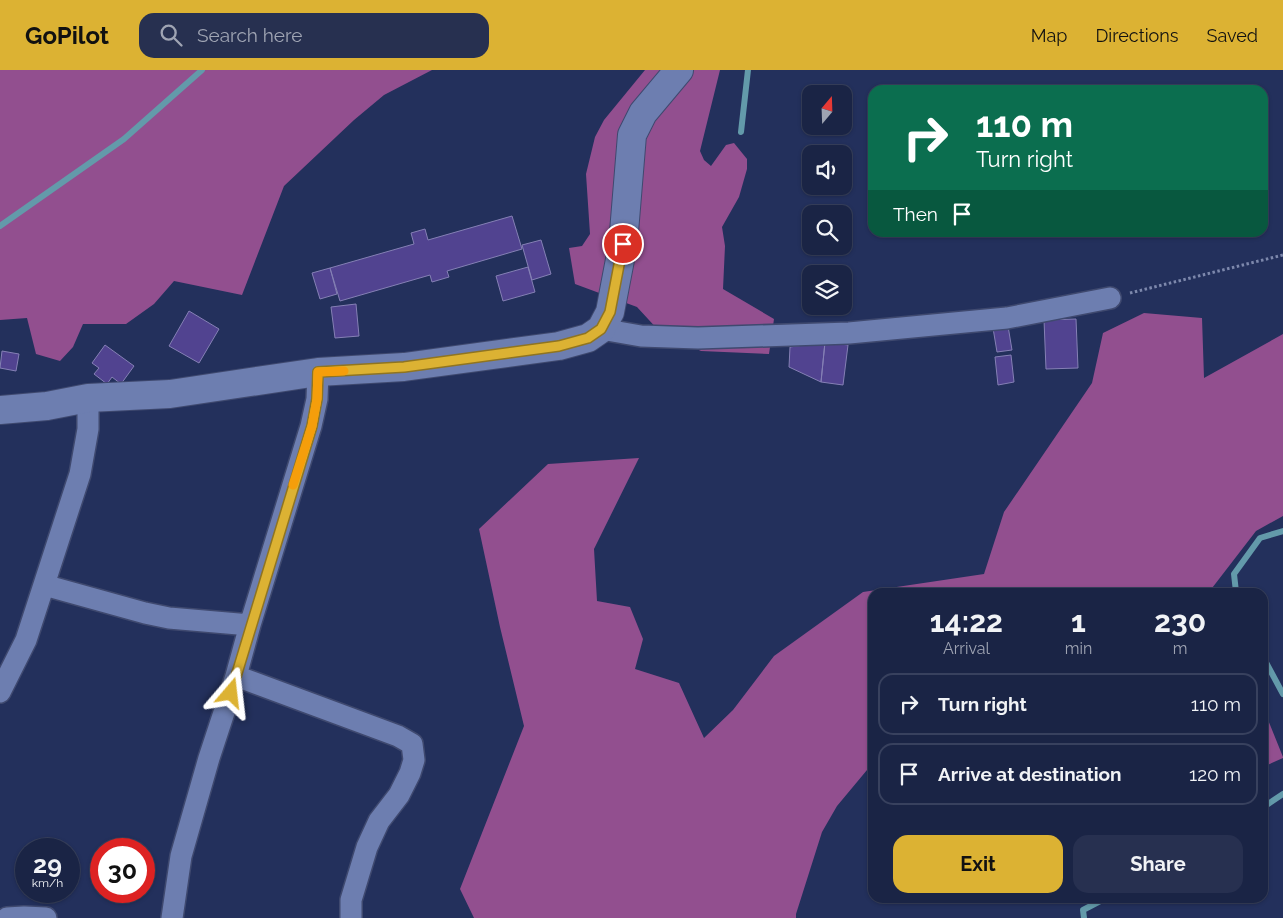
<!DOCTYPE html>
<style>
body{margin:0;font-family:Raleway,sans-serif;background:#273050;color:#f1f3f6;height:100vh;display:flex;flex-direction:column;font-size:19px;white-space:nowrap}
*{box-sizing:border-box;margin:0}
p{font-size:16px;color:#9fa4b3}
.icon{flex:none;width:28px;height:28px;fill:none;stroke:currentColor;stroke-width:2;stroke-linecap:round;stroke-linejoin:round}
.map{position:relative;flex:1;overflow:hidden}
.sheet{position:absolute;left:868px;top:518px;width:400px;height:315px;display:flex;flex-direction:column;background:#1a2445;border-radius:15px;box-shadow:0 1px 4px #0004,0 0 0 1px #38415e}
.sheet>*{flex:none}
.banner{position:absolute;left:868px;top:15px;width:400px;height:152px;border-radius:15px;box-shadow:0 1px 4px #0004,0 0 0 1px #38415e;background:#0b6e4f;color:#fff;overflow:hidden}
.needle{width:32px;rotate:19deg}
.controls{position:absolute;left:802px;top:15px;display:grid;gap:10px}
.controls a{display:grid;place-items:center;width:50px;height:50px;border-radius:10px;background:#1a2445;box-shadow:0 1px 4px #0004,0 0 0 1px #38415e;font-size:25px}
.speed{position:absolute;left:15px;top:768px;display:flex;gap:10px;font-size:25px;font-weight:700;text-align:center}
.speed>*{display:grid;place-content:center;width:65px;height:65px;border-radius:50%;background:#1a2445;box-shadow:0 1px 4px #0004,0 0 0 1px #38415e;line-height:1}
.speed small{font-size:12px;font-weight:400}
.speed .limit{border:8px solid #d22;background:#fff;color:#111}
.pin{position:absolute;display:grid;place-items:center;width:42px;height:42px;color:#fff;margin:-21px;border:2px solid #fff;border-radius:50%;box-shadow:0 1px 5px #0007}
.me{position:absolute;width:55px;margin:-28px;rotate:17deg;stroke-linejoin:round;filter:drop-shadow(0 0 4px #0008)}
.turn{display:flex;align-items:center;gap:18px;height:105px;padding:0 25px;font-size:22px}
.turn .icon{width:65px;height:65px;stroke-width:2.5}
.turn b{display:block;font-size:35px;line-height:42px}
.then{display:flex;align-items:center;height:48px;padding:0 25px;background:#0003;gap:10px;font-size:19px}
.eta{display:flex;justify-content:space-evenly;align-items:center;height:85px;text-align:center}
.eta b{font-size:30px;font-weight:700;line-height:35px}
.cta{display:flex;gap:10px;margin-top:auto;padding:10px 25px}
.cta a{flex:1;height:58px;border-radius:15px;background:#dcb233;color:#111;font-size:20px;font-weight:700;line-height:58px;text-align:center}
.cta a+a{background:#273050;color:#f1f3f6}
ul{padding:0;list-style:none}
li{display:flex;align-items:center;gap:15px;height:62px;margin:0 10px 8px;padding:0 15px;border:2px solid #38415e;border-radius:15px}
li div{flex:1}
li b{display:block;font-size:19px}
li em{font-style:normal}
header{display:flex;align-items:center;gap:30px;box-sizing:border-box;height:70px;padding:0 25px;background:#dcb233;color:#111}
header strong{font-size:24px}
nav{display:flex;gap:28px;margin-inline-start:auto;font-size:18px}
.search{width:350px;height:45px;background:#273050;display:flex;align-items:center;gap:12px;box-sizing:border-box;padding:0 18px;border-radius:15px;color:#9fa4b3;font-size:19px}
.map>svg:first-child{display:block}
.forest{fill:#924f8f}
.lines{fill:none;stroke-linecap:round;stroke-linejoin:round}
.stream{stroke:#639aaa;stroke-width:6}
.building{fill:#514390;stroke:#8580b5}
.street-casing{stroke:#3f496f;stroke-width:24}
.secondary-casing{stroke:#3f496f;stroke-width:30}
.path{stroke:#7d88ac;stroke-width:3;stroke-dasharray:2.5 2.5;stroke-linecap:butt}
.street{stroke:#6d7eb0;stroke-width:21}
.secondary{stroke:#6d7eb0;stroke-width:28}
.route-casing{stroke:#8f7421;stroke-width:12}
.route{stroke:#dcb233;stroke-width:9}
.slow{stroke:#f59e0b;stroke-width:9}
</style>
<header>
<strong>GoPilot</strong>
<div class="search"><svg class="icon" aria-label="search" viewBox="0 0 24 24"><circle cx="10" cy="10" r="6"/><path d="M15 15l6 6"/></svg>Search here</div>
<nav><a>Map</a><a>Directions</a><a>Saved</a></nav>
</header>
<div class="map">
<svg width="1283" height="848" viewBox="0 0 1283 848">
<rect width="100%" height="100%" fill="#23305c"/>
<path class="forest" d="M0,0H432L384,25L354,50L284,116L242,225L174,211L154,234L126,254H83L73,277L60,291L36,284L27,248L0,250Z
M645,0H720L700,81L704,90L711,96L726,75L734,73L747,89V99L739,127L722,157L725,176L723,219L774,249L769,284L701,281L660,262L637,237L575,214L569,178L582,176L590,164L586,104L595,67L604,50Z
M1144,243L1202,248L1204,308L1283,264V446L1256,461L1209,522H872V694L837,736L822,762L796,844V848H474L460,819L524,656L500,557L479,459L548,394L639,388L594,479L597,531L630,537L643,569L635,599L679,613L704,668L733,640L774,586L863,522L984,504L1004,442L1092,313L1103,263Z
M1262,635L1283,687V688L1263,697Z"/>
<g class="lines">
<path class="stream" d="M741,62L748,0
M0,156L124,69L202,0
M1236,522L1234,504L1260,468L1283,461
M1262,585L1283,624
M1262,738L1283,724
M1084,848L1083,840L1106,828"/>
</g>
<path class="building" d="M512,146L522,179L447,201L449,207L432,212L430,205L340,231L330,198L414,174L411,163L425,159L428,170Z
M541,170L551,204L532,210L522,175Z
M528,197L535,222L503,231L496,206Z
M330,198L337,224L320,229L312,203Z
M356,234L359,266L335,268L331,237Z
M189,241L219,259L199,293L169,276Z
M1076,249L1078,298L1046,299L1044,250Z
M1008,256L1012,280L997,282L993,258Z
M825,272L821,312L789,297L790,277Z
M825,272L848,275L843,315L821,312Z
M105,275L134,296L121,314L112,307L107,314L94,304L99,298L92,293Z
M2,281L19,284L16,301L0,298Z
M1011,285L1014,312L998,315L995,287Z"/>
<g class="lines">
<defs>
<path id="street" d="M601,259L641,266L698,268L849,263L1007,248L1110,228
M44,515L145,543L169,548L250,555
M236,606L398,666L412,674L414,690L410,703L399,725L379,751L367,777L351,830V848
M0,622L26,570L80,404L88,359V328
M7,848L24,847L46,848
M172,848L181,786L209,688L236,606L250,555L311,356L317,329L318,302"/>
<path id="secondary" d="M0,340L47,336L88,328L170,324L318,302L404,297L559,276L588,268L601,259L610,242L623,174L632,65L643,43L679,0"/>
</defs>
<use href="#street" class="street-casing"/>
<use href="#secondary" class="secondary-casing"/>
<path class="path" d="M1130,223L1283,185"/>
<use href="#street" class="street"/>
<use href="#secondary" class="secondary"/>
</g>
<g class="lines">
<defs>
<path id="route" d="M231,623L312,356L317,329L318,302L404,297L559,276L588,268L601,259L610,242L623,174"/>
</defs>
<use href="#route" class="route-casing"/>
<use href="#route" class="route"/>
<path class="slow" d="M293,415L312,356L317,329L318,302L344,301"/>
</g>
</svg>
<div class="controls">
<a><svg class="needle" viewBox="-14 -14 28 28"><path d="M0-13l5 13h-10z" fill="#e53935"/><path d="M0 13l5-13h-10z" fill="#9fa4b3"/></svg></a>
<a><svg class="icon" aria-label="sound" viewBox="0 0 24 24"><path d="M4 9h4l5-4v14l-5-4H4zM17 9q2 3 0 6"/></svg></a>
<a><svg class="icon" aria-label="search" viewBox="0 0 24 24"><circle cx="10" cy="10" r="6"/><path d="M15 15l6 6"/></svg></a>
<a><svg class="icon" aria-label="layers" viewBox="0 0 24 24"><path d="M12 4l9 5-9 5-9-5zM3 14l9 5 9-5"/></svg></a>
</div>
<div class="speed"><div>29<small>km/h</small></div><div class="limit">30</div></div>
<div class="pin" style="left:623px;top:174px;background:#d93025"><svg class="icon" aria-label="arrive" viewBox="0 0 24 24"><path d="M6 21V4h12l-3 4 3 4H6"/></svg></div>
<svg class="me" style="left:231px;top:623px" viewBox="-20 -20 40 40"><path d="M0-17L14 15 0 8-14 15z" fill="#dcb233" stroke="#fff" stroke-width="4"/></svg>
<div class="banner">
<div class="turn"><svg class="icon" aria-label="right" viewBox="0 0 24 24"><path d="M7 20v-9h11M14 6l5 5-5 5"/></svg><div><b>110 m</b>Turn right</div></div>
<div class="then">Then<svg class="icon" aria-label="arrive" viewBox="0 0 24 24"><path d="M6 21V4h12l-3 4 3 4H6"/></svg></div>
</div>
<section class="sheet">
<div class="eta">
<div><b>14:22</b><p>Arrival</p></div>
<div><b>1</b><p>min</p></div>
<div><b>230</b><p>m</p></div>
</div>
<ul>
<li><svg class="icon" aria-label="right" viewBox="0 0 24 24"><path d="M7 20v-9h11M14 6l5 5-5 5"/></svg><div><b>Turn right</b></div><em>110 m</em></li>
<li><svg class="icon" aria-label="arrive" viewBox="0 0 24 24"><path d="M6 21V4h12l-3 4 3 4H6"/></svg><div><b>Arrive at destination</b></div><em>120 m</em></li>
</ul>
<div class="cta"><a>Exit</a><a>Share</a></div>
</section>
</div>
